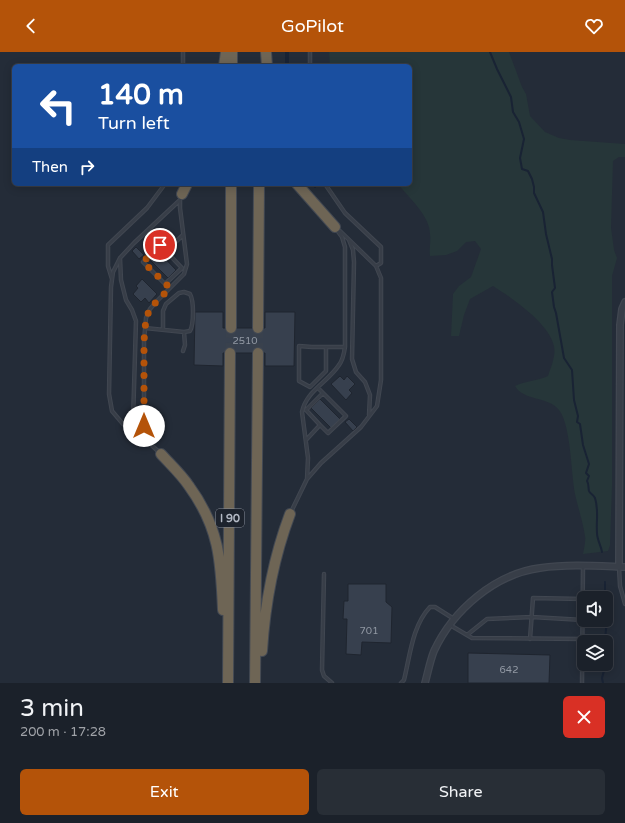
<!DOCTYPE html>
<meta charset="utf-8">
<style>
body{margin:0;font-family:"Varela Round",sans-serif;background:#282e36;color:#f1f3f6;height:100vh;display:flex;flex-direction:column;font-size:15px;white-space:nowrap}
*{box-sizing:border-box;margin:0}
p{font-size:13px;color:#a0a3a8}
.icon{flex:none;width:22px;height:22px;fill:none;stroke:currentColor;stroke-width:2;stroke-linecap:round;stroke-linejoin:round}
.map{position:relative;height:631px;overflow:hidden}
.panel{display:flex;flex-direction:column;background:#1b212a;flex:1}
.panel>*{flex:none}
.top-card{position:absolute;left:12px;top:12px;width:400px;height:122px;border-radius:6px;box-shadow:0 2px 10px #0003,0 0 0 1px #393e47;background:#1a4fa0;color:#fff;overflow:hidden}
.buttons{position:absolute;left:577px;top:539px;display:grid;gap:8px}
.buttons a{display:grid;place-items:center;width:36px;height:36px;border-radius:6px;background:#1b212a;box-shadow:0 2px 10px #0003,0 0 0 1px #393e47;font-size:20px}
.pin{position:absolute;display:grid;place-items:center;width:34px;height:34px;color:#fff;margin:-17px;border:2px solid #fff;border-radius:50%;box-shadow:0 1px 4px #0007}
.me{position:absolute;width:44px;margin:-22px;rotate:0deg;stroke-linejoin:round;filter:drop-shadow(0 0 3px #0008)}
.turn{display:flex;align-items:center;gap:14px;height:84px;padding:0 20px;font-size:18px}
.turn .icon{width:52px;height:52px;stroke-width:2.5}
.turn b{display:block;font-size:28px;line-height:34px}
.then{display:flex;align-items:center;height:38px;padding:0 20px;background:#0003;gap:8px;font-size:15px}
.round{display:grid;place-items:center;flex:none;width:42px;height:42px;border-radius:6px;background:#282e36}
.head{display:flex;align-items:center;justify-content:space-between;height:68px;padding:0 20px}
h1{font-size:24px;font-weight:600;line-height:30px}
.cta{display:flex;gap:8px;margin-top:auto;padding:8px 20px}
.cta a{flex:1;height:46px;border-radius:6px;background:#b45309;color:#fff;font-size:16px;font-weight:600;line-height:46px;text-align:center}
.cta a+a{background:#282e36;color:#f1f3f6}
header{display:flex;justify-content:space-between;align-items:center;height:52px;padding:0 20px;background:#b45309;color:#fff;font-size:18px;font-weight:600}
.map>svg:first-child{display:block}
.green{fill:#263639}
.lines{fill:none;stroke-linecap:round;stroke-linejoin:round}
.stream{stroke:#192334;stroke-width:2}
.building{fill:#37404e;stroke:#1f252f}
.highway-tunnel{stroke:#39414d;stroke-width:10;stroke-dasharray:10 5;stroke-linecap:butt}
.lane-casing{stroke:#414751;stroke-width:4.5}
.street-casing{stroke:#414751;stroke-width:8}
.highway-casing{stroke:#434953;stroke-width:12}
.lane{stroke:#383e48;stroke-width:2.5}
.street{stroke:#383e48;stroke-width:5.5}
.highway{stroke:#6e6555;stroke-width:10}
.route{stroke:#b45309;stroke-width:7;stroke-dasharray:0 12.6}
.labels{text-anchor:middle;stroke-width:4;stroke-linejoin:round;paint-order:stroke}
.number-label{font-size:10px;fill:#9299a4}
.shield{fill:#1d232d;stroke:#868c97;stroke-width:1}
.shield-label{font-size:11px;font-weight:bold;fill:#b3b9c4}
</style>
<header><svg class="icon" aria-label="back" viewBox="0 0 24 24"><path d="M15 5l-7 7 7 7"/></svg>GoPilot<svg class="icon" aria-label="heart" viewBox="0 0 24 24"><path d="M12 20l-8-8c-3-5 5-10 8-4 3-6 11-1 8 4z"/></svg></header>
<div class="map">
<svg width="625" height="631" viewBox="0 0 625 631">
<rect width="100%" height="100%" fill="#242c38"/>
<path class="green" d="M329,0H509L522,35L526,42L530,64L545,80L559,86L570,88L625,92V105H619L613,109L611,176L614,198L617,206L612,224V434L610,493L608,499L583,502C584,496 586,489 585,484C583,470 578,456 575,442C571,421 571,373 559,358C548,344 523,349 515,334C525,329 537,329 548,324C551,315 556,304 554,294C549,271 512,246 493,234L470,247L464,263L459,284H451L453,242L459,234L471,225L481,197L475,189L466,190L457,199L446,203L430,204C429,197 431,190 430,182C430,164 409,146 398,132H410V14H330Z"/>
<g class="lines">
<path class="stream" d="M286,0V14
M490,0L497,17L511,45L513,60L519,70L524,87L520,106L522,117L528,119L532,127L534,135V141L543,160L546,182L552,207V213L555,236L552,240L554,255L556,261L564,306L572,318L574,348L578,364L577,370L580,372L583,393L589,412L586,421L589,424L587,429C589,432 588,435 589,439C590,442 593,442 595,446C599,458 596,469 597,481C597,488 601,493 602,500
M288,14V0
M313,132L315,135
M605,546V530
M605,590L607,564L606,559
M603,631L602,626L607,608H606"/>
</g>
<path class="building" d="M136,195L144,203L139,207L132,199Z
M158,199L176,218L168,226L149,207Z
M142,227L157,242L149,251L145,246L141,250L133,242L138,236L136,234Z
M195,260H223V276H265V260H295L294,314H265V301H223V314L194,313Z
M340,324L344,328L347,324L355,332L349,338L352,341L346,348L331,332Z
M320,347L340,367L331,376L311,356Z
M349,367L357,375L353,379L345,370Z
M348,532H386V550L392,555L391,591L362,590L361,603L346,602L347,567H343L344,549H348Z
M468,601L550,603L549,631H468Z"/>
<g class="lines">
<path class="highway-tunnel" d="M230,301L231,276
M258,301V276"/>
<defs>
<path id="lane" d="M183,14V0
M310,14V0
M325,132L345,161L381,195V211L376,214
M349,188L353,198L354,210L352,307L356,320L365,330L370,343L369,363
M160,193L182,216L165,232L143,210Z
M166,199L183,183
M120,206L121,228L126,248L132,258L136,269L133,369L138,383
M112,227L108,214V193L147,156L165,132
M145,276L184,280L190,279C194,272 194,249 190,242L184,240L179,241L166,252L163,259V278
M326,295V319L310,335L299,329V294L312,295H345
M183,299L185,293L184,280
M318,336L346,364L328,381L320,373
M306,388L320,373L306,358L323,341
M148,390L123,372L112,359L109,342L111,235L113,220L120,206L134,191L180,148
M159,400L148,390L144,374V289L146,266L150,257L156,250L184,222L187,212L180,156V148
M307,427L321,411L361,375L377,354L381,328V226L376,214L340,179
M291,460L307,427L308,406L302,360C306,339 328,330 339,313C343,308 344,302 345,295V195L342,185L336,177
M619,515L620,534L625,552
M324,522L322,618L324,624L332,631
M450,573L472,586L583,587
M467,583L487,567L532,565L583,568
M530,587L533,546L583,547
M401,631L404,628C410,604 412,574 430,555H435L454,567
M582,631L583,514"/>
<path id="street" d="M619,514L620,273L622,257L625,250
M425,631C428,620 430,609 434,599C453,558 495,522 540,516C568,512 597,514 625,515"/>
<path id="highway" d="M266,0L267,14
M224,14L226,0
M232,14V0
M297,132L335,175
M182,142L187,132
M231,276V132
M258,276L259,132
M161,402C170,412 181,422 189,434C219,475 221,508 223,558
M262,599C265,551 273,507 290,462
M228,631L230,301
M255,631L258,301"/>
</defs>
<use href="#lane" class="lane-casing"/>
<use href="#street" class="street-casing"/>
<use href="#highway" class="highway-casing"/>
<use href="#lane" class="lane"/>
<use href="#street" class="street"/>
<use href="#highway" class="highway"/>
</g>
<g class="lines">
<path class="route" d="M144,374V289L146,266L150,257L156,250L170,236L143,210L160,193"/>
</g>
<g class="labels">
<g class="number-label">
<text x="245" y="292">2510</text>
<text x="369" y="582">701</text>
<text x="509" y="621">642</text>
</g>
<rect class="shield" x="216" y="457" width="28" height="18" rx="3"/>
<g class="shield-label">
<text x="230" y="470">I 90</text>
</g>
</g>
</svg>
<div class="buttons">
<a><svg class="icon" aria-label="sound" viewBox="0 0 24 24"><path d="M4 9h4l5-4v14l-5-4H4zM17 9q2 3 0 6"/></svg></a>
<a><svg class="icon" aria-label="layers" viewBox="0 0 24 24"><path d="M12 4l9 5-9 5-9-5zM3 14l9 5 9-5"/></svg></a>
</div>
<div class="pin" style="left:160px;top:193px;background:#d93025"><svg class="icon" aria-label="arrive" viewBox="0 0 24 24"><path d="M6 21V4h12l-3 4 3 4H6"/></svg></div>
<svg class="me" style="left:144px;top:374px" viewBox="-20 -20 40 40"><circle r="19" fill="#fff"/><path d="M0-13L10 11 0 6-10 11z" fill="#b45309"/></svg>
<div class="top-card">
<div class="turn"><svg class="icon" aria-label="left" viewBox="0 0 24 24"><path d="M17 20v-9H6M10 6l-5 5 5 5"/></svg><div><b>140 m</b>Turn left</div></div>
<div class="then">Then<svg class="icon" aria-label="right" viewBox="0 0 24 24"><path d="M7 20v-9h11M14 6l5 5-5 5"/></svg></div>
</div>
</div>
<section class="panel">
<div class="head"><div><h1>3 min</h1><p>200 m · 17:28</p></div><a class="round" style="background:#d93025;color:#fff"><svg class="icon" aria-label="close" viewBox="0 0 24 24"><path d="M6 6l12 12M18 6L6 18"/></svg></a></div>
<div class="cta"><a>Exit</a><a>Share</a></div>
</section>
